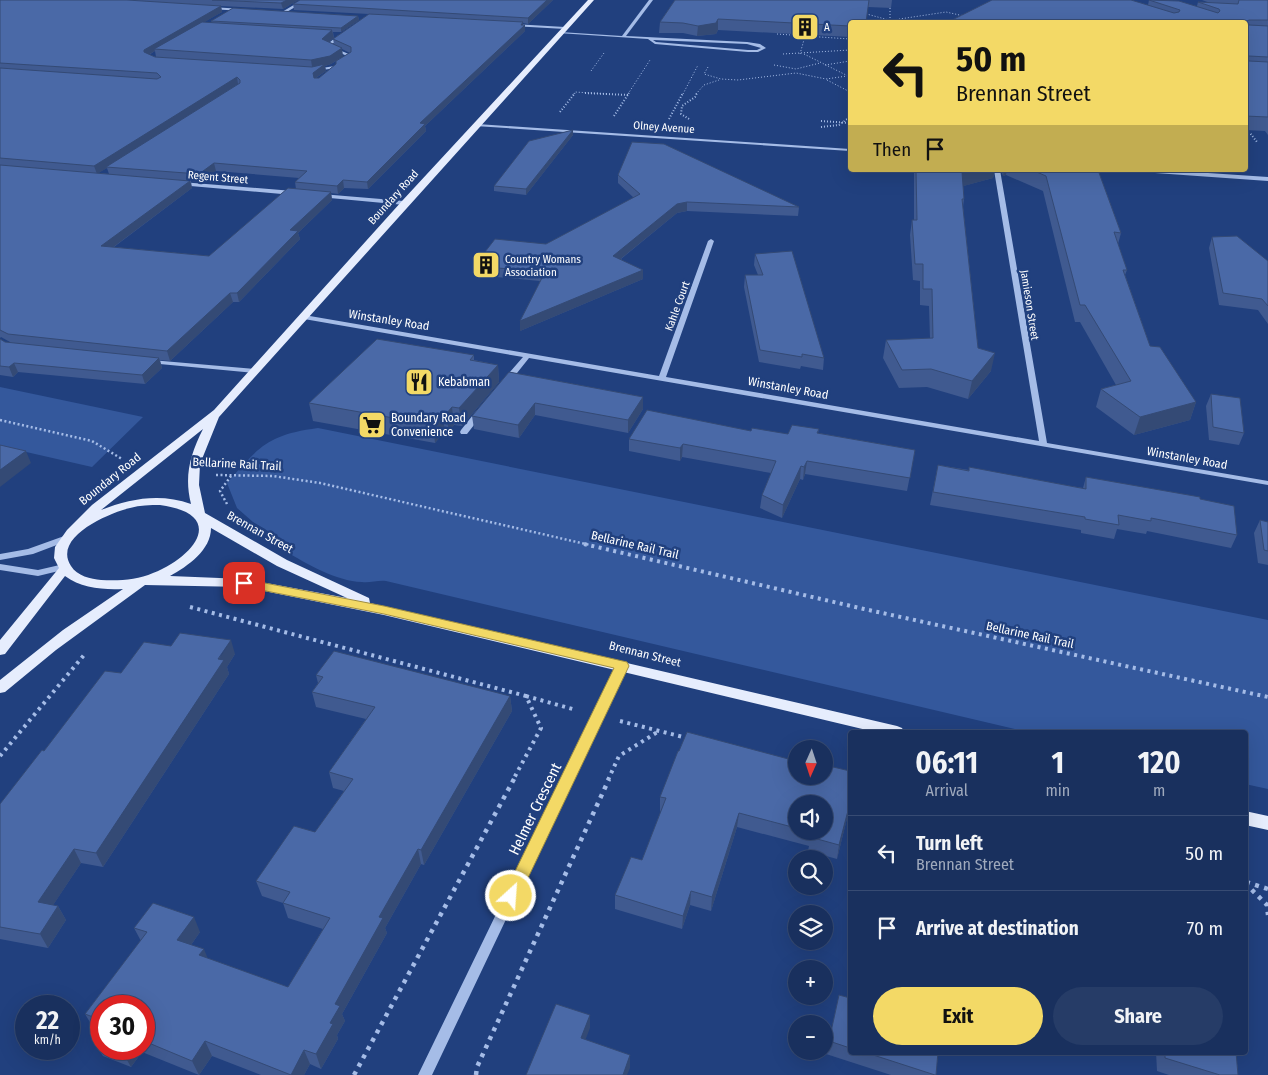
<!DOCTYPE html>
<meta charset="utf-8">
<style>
body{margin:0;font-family:"Fira Sans Condensed",sans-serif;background:#263c67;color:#f1f3f6;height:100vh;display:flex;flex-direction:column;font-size:19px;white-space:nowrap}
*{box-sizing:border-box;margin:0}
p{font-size:16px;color:#9fa9bc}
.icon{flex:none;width:28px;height:28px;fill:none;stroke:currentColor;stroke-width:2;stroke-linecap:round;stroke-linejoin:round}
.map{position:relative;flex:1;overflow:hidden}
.sheet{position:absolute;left:848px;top:730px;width:400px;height:325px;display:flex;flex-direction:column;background:#19305e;border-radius:5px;box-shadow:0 5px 20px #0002,0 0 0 1px #374b73}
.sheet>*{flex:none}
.banner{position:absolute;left:848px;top:20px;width:400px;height:152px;border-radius:5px;box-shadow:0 5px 20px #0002,0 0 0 1px #374b73;background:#f3d966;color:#111;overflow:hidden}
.needle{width:32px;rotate:183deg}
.buttons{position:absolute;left:788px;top:740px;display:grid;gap:10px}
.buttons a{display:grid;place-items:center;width:45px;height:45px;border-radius:50%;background:#19305e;box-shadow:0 5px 20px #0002,0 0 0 1px #374b73;font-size:25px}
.speed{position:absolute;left:15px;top:995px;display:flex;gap:10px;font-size:25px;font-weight:700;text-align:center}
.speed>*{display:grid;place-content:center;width:65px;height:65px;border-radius:50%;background:#19305e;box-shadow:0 5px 20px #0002,0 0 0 1px #374b73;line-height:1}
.speed small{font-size:12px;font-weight:400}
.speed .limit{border:8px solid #d22;background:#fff;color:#111}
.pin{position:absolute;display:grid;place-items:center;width:42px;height:42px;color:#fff;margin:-21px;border-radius:10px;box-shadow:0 2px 8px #0006}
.me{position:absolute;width:55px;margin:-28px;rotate:26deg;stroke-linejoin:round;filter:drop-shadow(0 0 4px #0008)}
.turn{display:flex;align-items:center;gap:18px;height:105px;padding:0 25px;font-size:22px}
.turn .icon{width:65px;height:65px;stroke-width:2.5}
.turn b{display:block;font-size:35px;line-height:42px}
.then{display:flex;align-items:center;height:48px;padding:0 25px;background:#0003;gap:10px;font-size:19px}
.eta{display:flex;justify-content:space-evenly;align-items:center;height:85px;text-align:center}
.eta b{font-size:30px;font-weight:700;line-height:35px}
.primary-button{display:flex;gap:10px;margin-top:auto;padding:10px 25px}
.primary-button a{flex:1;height:58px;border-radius:30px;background:#f3d966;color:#111;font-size:20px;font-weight:700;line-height:58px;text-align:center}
.primary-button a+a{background:#263c67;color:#f1f3f6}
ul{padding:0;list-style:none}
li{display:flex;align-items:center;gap:15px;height:75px;padding:0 25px;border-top:1px solid #374b73}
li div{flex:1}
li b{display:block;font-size:19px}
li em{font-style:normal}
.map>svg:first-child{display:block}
.green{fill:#34589c}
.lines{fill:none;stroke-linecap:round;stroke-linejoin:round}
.path-far4{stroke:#a5bce7;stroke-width:1;stroke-dasharray:1 2;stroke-linecap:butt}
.path-far3{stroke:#a5bce7;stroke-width:2;stroke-dasharray:1 2;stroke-linecap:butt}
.path-far2{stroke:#a5bce7;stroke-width:2.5;stroke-dasharray:2 2.5;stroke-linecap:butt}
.path-far1{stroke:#a5bce7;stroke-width:4;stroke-dasharray:3 4.5;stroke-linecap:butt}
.path{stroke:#a5bce7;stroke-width:4.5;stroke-dasharray:4 5.5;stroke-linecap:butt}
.minor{fill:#a5bce7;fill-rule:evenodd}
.major{fill:#e6edfd;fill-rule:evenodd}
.wall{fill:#405a90;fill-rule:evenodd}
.shaded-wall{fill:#344a75}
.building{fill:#4a69a7;stroke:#344a75}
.route{fill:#f3d966;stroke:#9e8d42}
.labels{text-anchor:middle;stroke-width:5;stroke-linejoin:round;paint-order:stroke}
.far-poi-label{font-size:11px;fill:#fff;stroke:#21407e;text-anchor:start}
.far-street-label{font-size:11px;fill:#fff;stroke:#21407e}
.street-label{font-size:12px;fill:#fff;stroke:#21407e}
.poi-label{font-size:12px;fill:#fff;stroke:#21407e;text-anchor:start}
.near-street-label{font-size:15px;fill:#fff;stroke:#21407e}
</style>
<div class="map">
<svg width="1268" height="1075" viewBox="0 0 1268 1075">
<rect width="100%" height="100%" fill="#21407e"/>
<path class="green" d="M0,387L143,417L92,467L0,446Z
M318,428L1268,620V789L1245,784V732H1028L386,581C378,580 370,583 362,582C336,581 307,564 285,551L291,545L253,522L237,508L227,483C260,446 267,435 318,428Z"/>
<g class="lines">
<path class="path-far4" d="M890,8V20
M863,13L896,22
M893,20L946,12L964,16
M904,20L940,22
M876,22L890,21
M940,22H954
M777,34L805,36
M783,54L850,50
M800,54L805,36L850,39
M804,54L850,77
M774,65L796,69L820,63
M825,65L850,61
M708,67L704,74L721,79L738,80L796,73L826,79L847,76
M591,71L604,53
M827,80L850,92
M574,94L575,92L607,94
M628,94L650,60
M683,94L698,65
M696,94L704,85L719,80"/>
<path class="path-far3" d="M585,93L628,95
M560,112L575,93
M614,116L629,93
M669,119L683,93
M689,119L681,114L682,106L695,97L697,93
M821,121L850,123
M821,127L839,125L850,117
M1245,133H1250L1257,142"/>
<path class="path-far2" d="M0,420L92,441L122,459
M216,475L273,476L320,483L590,545
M227,504L220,491L231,476"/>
<path class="path-far1" d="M584,544L864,609L1268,697
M190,607L526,696L541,728L513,780
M526,696L576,710
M620,721L687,738
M0,756L84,655
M608,780L619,756L659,731"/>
<path class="path" d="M1246,882L1268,889
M1245,883L1267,905L1268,915
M354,1075L514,779
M476,1075L477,1067L609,779"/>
<path class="minor" d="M302,0H307L285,13L282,12Z
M649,0H653L626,36L747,42L760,44L766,48L758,52H748L655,44L648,39L558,33L560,32L622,36ZM653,40L747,44L761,48L757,50H748L656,42Z
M211,7L243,9L245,10L243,11L210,9Z
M513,24L565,27L567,28L565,29L512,26Z
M340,34L343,35L330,46L351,55V57L337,68L314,71L315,69L335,66L347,56L325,46Z
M477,124L850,149V151L475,126V125Z
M994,170H1000L1047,443L1268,481V485L529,358L509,383H506L502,381L523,357L304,319L301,317L304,315L659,376L708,241L711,239L714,241L666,377L1039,441Z
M1138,170H1163L1268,177V181L1141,172Z
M181,182L293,191L296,193L293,195L179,185L178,184Z
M321,194L405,201L408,203L405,205L319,197V195Z
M151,360L255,369L259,371L255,373L149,363L147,362Z
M477,410H483L484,412L467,434H461L460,432L461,430Z
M67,535L70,536L71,538L70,540L33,554L0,560V554L28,549Z
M0,564L38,570L64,564L69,567L67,569L38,576L0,570Z
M622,661L626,662L627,665L432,1075H418L617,665L618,662Z"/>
<path class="major" d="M588,0H594L219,417L200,464L199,485L205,513L287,560L369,598L370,603L897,726L902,728L904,732H875L384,615L244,587L145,585L56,650L5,692L0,693V680L63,630L123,589C103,590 81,588 65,576L5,654L0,655V640L59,568L54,558L55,547L67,530L92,505L214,410L402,201ZM203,429C190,455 184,476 191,504C161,493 131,498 101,510ZM160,505C227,514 196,556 153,573C137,580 119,581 101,580C91,579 77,576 71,566C52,537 109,513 130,508C140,505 150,505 160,505ZM211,528L277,566L347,598L244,579L170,576C188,566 211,550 211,528Z
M1245,811L1268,816V830L1245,825Z"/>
</g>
<path class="wall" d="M0,0H298L283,9L221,6L222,12L204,22L212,23L211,21L358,16L359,20L341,32H333L334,38L329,42L334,44L333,39L369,14L294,10L293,4L300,0H553L528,24L523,23V25H525V31L425,126L426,131L368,189L344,188L338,194L331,193L332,200L298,233L300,239L239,302H233L170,361L160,360L162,368L145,384L18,372L13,377L0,375V339L5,342H10L1,337L0,338ZM342,49L350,53L338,59ZM155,51L156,57L149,55ZM336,61V64L319,78H316L326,71L325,66L331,64ZM107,168L109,174L98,173L105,169ZM216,171L299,178L295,182L296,189L209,256L114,247L192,188L191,181L201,182Z
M675,0H892L891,8L868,7L850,22V37L718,30L716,34L697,36L683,33H659L660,22Z
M1149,0L1197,6L1198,2L1210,3L1202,0H1268V135L1265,131L1245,130V22H948L1148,5Z
M573,130V135L526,195L494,191V186Z
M914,170H995L993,178L963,186L964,199L963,207L978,348L991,371L968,399L927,387L899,388L883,358L886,340L930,338L929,306L920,305V281L913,280L910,235L912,220H914Z
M1001,170H1098L1121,233L1118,244L1127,270L1125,275L1150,346L1196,402L1190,420L1134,435L1096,407L1101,389L1116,385L1080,322H1075L1043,191L1006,175L1003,176Z
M618,175L799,207L798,216L687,211L677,213L621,259L643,279L520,331L540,281L475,275L474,266L546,244L634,198L618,183Z
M1212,237L1268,261V324L1258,310L1219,305L1209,248Z
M755,254L824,358L823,370L801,366L800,369L759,362L744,287L745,275H758L754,265Z
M474,355V360L498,365L499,382L462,426L454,425L449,432L445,431L435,443L313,421L309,403Z
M509,372L643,397V409L628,433L535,415L519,438L474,429L472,416Z
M1211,394L1244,433L1239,445L1209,440L1206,406Z
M819,429L818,433L915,450L907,491L805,474L803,480L800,479L782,518L760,508L762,495L771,473L682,457L680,461L629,451V439L751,431L788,434Z
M938,465L969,470L1083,488L1086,477L1200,499L1237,535L1231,548L1147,531L1146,534L1117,529L1114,539L1081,533V530L930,505Z
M1260,520L1268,522V565L1258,563L1254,533Z
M235,654L227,667L229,674L103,867L81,863L53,905L58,906L66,920L48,948L0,939V804L44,751L121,673Z
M316,675L510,696L512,711L424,865L421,864L385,928L387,933L342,1014L345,1021L337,1035L338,1039L321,1069L310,1064L304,1075H261L212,1056L199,1075L142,1052L131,1067L103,1056L94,1042L101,1032V1049H144V1006H101V1031L94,1029L85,1014L141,941L134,928L200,932L191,945L208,959L288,987L323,929L288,918L283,903L262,896L256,881L315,832L344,791L333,788L329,772L366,719L316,707L312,692L318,683Z
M660,797L850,806L837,859L808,851L809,846L737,827L711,911L690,905L682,929L615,909V895L642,860L661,811H660ZM796,804L824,831H796Z
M839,995L850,998V1052H938L936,1075H891L826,1054Z
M1156,1052H1236L1238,1075H1169L1157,1071Z"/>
<path class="shaded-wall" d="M287,0H298L283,9L281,3Z
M547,0H553L528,24V18Z
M221,6L222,12L158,49H154L155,51L146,56L144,52V50Z
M358,16L359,20L341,32V28Z
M718,19V30L716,34L697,36L698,26Z
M523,22V26L525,25V31L425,126L426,131L368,189L367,182L420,123Z
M332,30L334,38L323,47L322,39Z
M342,48L343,56L331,64L325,66L326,71L314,79L311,60Z
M237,77L238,84L106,167L107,168L97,174L94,166Z
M573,130V135L526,195V189Z
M214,163L216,171L201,182L199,174Z
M972,170H995L993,178L960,187L962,172Z
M1004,170H1007L1006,175L1003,176Z
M343,180L344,188L338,194L337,186Z
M190,181L192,188L104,254L101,246Z
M331,192L332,200L298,233L300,239L239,302L237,293L290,230Z
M687,202V211L677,213L613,265V256L677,204Z
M643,270V279L520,331V321Z
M230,293L233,302L170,361L167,351Z
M995,353L991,371L968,399L972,381Z
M159,358L162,368L145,384L142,375Z
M14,363L18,372L13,377L9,367Z
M498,365L499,382L462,426L459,408Z
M643,397V409L628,433V420Z
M1196,402L1190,420L1134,435L1140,417Z
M535,403V415L519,438L518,425Z
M452,407L454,425L449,432L446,414Z
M442,413L445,431L435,443L433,425Z
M683,444L682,457L680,461V448Z
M26,451L31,463L0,487V470Z
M807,461L805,474L803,480L804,467Z
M801,466L800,479L782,518L783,505Z
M231,640L235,654L227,667L229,674L103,867L96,853Z
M510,696L512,711L424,865L421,850Z
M850,803V806L837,859L839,845Z
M739,813L737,827L711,911L712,897Z
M74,849L81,863L46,916L38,902Z
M418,849L421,864L385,928L387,933L342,1014L345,1021L337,1035L338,1039L321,1069L316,1054L330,1023L335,1004L379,917Z
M691,891L690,905L682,929L683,916Z
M58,906L66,920L48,948L40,934Z
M194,917L200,932L184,955L177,940Z
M204,949L210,964L199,955Z
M590,1015V1028L581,1051V1038Z
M205,1041L212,1056L199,1075L192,1061Z
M126,1049H141L142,1052L131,1067L123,1053Z
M304,1050L310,1064L304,1075H291Z
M630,1055V1068L627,1075H623Z"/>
<path class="building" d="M0,0H127L221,6L144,50V52L155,57L312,67L325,64L313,73L314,78H319L336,64V61L351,52V47L333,39L369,14L523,22L521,25H525L420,123L425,124L367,182L343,180L337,186L295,182L307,171L214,163L199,174L106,167L240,83V80L237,77L94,166L0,158V68L157,79L161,77L157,73L0,63Z
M212,0H287L281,3Z
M300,0H547L528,18L293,4Z
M675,0H869L866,22H850V26L718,19L716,23L698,26L683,23L660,22Z
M992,0H1131L1174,13L1179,12L1180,10L1149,0L1179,1L1218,13L1220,11L1219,9L1198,2L1238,4L1239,0H1268V20H1249L1247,21L1249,25L1268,26V57L1249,56L1247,58L1249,61L1268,62V117L1245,116V22H1019L1018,19L1015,22H948Z
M233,8L358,16L341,28L211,21Z
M202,22L332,30L322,39L342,48L330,56L311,60L154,49Z
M573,130L526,189L494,186L529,141Z
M632,142L664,144L799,207L687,202L677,204L613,256L643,270L520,321L545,272L474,266L495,239L546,244L640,194L618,175Z
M0,165L190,181L101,246L209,256L288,188L331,192L290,230L298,231L237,293H230L167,351L8,334L0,330Z
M916,170H972L962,172L964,199H962L978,348L995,353L972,381L931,369L902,370L886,340L933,338L932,289H923V264H915L912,220H917Z
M1032,170H1098L1121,233L1114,232L1127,270H1123L1150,346L1160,347L1196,402L1140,417L1101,389L1131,381L1085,305H1080L1046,176Z
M1237,236L1268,261V306L1262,299L1223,293L1212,237Z
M792,251L824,358L802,354V357L760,350L745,275H763L755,254Z
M0,339L5,342L159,358L142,375L14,363L9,367L0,366Z
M377,339L474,355L470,360L498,365L459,408L452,407L446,414L442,413L433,425L309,403Z
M509,372L643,397L628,420L535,403L518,425L472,416Z
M1211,394L1240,398L1244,433L1213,427Z
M647,410L751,431L752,428L788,434L792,425L819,429L817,433L915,450L910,478L807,461L804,467L801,466L783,505L762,495L776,461L683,444L680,448L629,439Z
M0,445L26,451L0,470Z
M938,465L969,471V467L1086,489V477L1200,497V499L1234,506L1237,535L1151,518V521L1118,515L1119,525L1085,519V517L933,492Z
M1260,520L1268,522V551L1264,550Z
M180,633L231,640L218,659L224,660L96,853L74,849L38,902L58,906L40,934L0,927V804L42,750L44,751L105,671L121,673L144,642L171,646Z
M334,651L510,696L421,850L418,849L379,917L383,918L335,1004L340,1006L330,1023L333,1024L316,1054L304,1050L291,1075L205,1041L192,1061L144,1041V1006H101V1020L85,1014L147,932L134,928L153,903L194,917L177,940L204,949L199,955L288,987L330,918L283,903L290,892L256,881L294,826L315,832L353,779L329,772L375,707L312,692L323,677L316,675Z
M687,732L796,761V776H824V768L828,769L829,766L850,771V803L839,845L810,837L812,832L809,831H824V804H796V828L739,813L712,897L691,891L683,916L615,895L631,857L642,860L666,798L660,797L678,751H679Z
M839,995L850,998V1048L829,1041Z
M556,1004L590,1015L581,1038L630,1055L623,1075H526Z
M101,1032V1044L94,1042Z
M113,1049H126L123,1053Z
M864,1052H938L936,1075H935Z
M1165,1052H1236L1238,1075H1220L1165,1058Z"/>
<path class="route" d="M244,579L384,606L627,662L629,666L517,901L511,904L505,901L503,896L614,668L384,614L240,586L238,583Z"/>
<defs>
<symbol id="building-square" viewBox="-11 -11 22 22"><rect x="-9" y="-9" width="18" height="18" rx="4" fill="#f3d966" stroke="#21407e"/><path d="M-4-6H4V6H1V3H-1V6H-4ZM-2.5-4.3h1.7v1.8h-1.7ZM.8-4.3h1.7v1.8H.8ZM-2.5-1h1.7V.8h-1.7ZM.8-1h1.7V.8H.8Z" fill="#111"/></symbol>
<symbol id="restaurant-square" viewBox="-11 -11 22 22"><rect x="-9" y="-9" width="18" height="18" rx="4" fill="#f3d966" stroke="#21407e"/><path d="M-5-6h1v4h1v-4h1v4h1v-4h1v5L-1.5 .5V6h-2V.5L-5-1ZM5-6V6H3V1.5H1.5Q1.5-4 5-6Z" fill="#111"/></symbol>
<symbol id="supermarket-square" viewBox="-11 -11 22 22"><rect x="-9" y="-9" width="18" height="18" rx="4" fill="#f3d966" stroke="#21407e"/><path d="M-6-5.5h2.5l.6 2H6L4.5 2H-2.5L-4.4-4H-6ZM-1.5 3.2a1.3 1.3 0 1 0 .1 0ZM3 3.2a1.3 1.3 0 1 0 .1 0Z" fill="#111"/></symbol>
</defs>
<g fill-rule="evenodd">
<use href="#building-square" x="789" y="11" width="32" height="32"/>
<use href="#building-square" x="470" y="249" width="32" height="32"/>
<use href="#restaurant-square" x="403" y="366" width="32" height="32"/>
<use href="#supermarket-square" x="356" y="409" width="32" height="32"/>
</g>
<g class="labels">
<g class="far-poi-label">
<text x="824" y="31">A</text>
<text x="505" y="263">Country Womans<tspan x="505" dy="13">Association</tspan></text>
</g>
<g class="far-street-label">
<text transform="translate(664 127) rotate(4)" y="4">Olney Avenue</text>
<text transform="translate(218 177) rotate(5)" y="4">Regent Street</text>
<text transform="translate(393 197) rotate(-48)" y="4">Boundary Road</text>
<text transform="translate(1030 305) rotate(81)" y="4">Jamieson Street</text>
<text transform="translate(677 306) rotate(-70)" y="4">Kahle Court</text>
</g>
<g class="street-label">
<text transform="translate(389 320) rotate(9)" y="4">Winstanley Road</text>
<text transform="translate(788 388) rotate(10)" y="4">Winstanley Road</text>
<text transform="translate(1187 458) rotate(10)" y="4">Winstanley Road</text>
<text transform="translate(237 464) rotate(3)" y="4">Bellarine Rail Trail</text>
<text transform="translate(110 479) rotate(-39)" y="4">Boundary Road</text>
<text transform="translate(260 532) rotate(29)" y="4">Brennan Street</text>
<text transform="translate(635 545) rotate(13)" y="4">Bellarine Rail Trail</text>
<text transform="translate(1030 635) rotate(12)" y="4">Bellarine Rail Trail</text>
<text transform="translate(645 654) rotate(14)" y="4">Brennan Street</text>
</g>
<g class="poi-label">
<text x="438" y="386">Kebabman</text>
<text x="391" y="422">Boundary Road<tspan x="391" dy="14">Convenience</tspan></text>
</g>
<g class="near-street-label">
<text transform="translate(535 809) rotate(-64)" y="5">Helmer Crescent</text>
</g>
</g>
</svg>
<div class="buttons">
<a><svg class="needle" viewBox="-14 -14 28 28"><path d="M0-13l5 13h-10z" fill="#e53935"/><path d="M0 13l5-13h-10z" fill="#9fa9bc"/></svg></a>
<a><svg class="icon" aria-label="sound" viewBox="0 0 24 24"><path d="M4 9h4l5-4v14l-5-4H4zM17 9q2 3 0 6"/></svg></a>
<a><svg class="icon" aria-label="search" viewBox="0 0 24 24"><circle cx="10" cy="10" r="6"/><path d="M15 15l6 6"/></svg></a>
<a><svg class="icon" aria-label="layers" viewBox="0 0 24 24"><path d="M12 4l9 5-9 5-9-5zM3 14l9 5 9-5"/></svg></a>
<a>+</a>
<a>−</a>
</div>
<div class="speed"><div>22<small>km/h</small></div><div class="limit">30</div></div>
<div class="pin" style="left:244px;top:583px;background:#d93025"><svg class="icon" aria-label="arrive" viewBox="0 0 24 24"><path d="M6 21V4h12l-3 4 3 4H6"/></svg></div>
<svg class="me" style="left:511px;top:896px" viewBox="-20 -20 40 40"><circle r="17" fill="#f3d966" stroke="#fff" stroke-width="3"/><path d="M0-11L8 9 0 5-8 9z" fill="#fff"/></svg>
<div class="banner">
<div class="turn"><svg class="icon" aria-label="left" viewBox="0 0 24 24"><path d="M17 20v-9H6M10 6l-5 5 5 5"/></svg><div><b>50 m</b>Brennan Street</div></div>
<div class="then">Then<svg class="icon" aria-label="arrive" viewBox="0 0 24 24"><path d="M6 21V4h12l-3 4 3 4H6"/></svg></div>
</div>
<section class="sheet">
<div class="eta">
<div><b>06:11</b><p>Arrival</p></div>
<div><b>1</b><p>min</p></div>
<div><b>120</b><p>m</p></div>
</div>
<ul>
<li><svg class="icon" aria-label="left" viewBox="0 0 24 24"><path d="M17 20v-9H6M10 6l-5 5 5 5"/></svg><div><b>Turn left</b><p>Brennan Street</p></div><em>50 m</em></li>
<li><svg class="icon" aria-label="arrive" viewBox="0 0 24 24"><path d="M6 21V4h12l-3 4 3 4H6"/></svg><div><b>Arrive at destination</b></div><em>70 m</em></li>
</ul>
<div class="primary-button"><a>Exit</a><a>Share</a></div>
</section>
</div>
